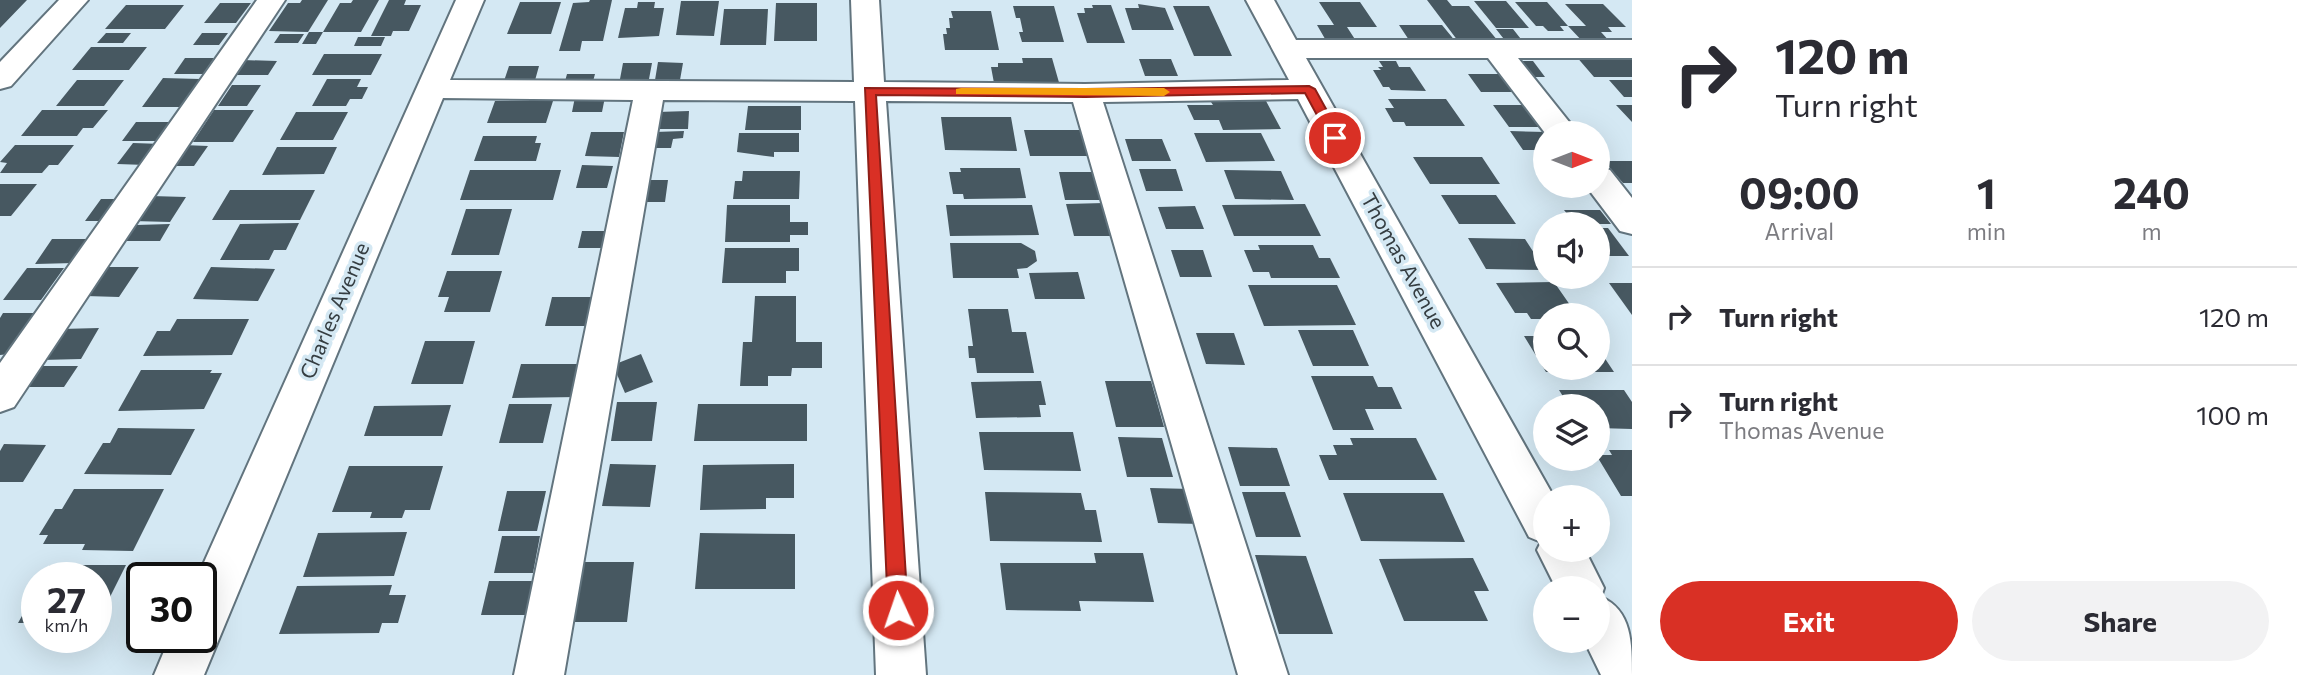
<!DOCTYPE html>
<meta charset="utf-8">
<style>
body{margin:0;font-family:Commissioner,sans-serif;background:#f2f2f3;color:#2b2b33;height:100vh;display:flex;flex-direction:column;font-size:26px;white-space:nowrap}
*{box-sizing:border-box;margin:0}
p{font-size:23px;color:#7c7c81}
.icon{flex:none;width:38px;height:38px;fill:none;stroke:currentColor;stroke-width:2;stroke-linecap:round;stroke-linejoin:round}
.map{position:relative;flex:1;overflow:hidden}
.drawer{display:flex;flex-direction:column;background:#fff;width:665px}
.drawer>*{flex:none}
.top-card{background:#fff;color:#2b2b33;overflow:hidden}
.needle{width:46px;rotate:90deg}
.controls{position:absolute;left:1533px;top:121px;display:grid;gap:14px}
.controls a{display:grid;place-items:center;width:77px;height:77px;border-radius:50%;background:#fff;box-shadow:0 7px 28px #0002;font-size:35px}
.speed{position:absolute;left:21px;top:562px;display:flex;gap:14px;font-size:35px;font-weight:700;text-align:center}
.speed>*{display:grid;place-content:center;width:91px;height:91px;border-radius:50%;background:#fff;box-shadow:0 7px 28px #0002;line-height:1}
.speed small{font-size:18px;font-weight:400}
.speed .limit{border:4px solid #111;border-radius:10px;background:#fff;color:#111}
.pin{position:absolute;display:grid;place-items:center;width:60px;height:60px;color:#fff;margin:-30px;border:4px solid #fff;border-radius:50%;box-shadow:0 2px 7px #0007}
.me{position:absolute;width:77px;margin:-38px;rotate:357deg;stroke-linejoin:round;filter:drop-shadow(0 0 5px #0008)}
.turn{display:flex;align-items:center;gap:24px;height:147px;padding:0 28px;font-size:32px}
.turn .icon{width:91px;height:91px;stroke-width:2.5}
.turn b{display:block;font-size:49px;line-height:60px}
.eta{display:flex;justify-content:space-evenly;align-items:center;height:119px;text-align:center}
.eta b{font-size:42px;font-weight:700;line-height:49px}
.button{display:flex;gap:14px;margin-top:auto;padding:14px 28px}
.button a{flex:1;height:80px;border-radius:42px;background:#d93025;color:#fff;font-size:28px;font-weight:700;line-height:80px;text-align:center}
.button a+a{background:#f2f2f3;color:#2b2b33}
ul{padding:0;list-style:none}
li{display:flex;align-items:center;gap:21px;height:98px;padding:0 28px;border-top:2px solid #e1e1e2}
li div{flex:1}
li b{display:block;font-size:26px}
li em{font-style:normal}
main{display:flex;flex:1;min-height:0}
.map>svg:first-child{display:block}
.building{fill:#475861}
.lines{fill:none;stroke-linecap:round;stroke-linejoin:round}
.minor-casing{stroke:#62747e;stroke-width:4}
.minor{fill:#fff;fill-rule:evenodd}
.route{fill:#d93025;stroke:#8d1f18;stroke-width:2}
.slow{fill:#f59e0b}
.labels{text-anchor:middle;stroke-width:7;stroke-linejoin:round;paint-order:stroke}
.street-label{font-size:21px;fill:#353d41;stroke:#d4e8f3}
</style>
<main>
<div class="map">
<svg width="1632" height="675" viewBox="0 0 1632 675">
<rect width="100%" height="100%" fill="#d4e8f3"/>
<path class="building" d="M0,0H27L0,28Z
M302,0H328L308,32L269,31L288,3H300Z
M353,0H379L361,32H323L340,3H351Z
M389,0H406L404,5H421L409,31H393L391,36H371Z
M590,0H612L603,41H582L580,51H559L573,3L589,2Z
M1427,0H1447L1452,6H1469L1498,41H1458Z
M681,1H719L714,36L676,35Z
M1474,1H1506L1529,28H1496Z
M520,2H561L551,34H507Z
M638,2H655L654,8H664L659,36L618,38L625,8H637Z
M1319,2H1360L1377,27H1347L1358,44H1328L1317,25H1334Z
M1515,2H1547L1568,26H1560L1564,31H1548L1543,26H1536Z
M220,3H251L236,23H204Z
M776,3H817V41H774Z
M1138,4L1165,8L1174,30H1132L1125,8H1139Z
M1565,4H1603L1626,27H1608L1612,32H1601L1611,43H1584L1568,26H1586Z
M126,5H184L165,29H105Z
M1092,5H1111L1125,43H1087L1077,13H1085L1084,8H1093Z
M1013,6H1054L1064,42H1022L1019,32H1023L1020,18H1016Z
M1173,6H1209L1232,56H1194Z
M724,9H768L766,45H720Z
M951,11H991L999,50H945L943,34H947L946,28H950L949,18H953Z
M1399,25H1442L1456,42L1411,43Z
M1496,29H1513L1524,43H1507Z
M309,32H323L316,44H302Z
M106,33H131L123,43H97Z
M202,33H228L219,45H193Z
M280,34H304L298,43H274Z
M358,37H385L381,46H354Z
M91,47H147L129,70H72Z
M324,54H382L371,75H312Z
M1575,55H1632V77H1594Z
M185,58H214L203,74H174Z
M1022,58H1052L1060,86L994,83L991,67H998V63H1023Z
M1139,59H1171L1178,76H1145Z
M243,60L277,61L268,75H233Z
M1379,61H1396L1399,67H1410L1426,91L1391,90L1389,87H1383L1373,70H1381L1378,67H1383Z
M1514,61H1533L1545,77H1526Z
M658,62L683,63L680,80H655Z
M623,63H652L649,79H620Z
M509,66H539L534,84H503Z
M567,74H595L592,85H564Z
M1468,74H1500L1515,92H1481Z
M163,78L200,79L180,107H142Z
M327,79H361L357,87H368L362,99H350L346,106H312Z
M77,80H124L104,106H56Z
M1609,80H1632V97H1624Z
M232,85H261L247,106H218Z
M575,97H605L602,112H572Z
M1388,99H1446L1465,126H1406L1404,122H1393L1385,108H1394Z
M495,101H553L546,123H487Z
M1266,101L1281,129L1223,130L1219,120H1194L1187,105H1213L1211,102Z
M1493,105H1524L1540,127H1509Z
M1616,105H1632V122Z
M748,106H801V130H745Z
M42,110H108L93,128H83L77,136H21Z
M214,110H254L233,142H193Z
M689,111L688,129H655L657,112Z
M296,112H348L333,140H280Z
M941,117H1011L1017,151L945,150Z
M136,122H169L156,141H122Z
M1024,130H1087L1094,156H1030Z
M684,131L683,138L673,139L671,148H652L655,132Z
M1510,131L1545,132V150H1523Z
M591,132H624L619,157L585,156Z
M739,133H799V152H774V157L737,152Z
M1194,133H1261L1275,161L1206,162Z
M483,136H537L535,143H541L536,161H474Z
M1125,139H1162L1171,161H1132Z
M133,143L162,144L146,165L117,164Z
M15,145H74L58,165H49L42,173H0L7,163L0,162Z
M183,145L208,146L194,166H169Z
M277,147H337L324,174L262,175Z
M1413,157H1482L1500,184H1430Z
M1604,161H1632V183H1623Z
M582,165L613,166L607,188H576Z
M960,168H1020L1026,198L964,199L963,194H953L949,172H961Z
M1139,169H1176L1183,191H1146Z
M470,170H561L553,200H460Z
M1224,170L1281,171L1294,200L1235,199Z
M743,171H800L799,199H733L735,181H742Z
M1059,172H1095L1103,200H1065Z
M644,180H668L665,202H640Z
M0,184H37L11,216H0Z
M230,190H315L300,220H212Z
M1441,195H1496L1516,224H1459Z
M151,196L186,197L170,222L133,221Z
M101,199H123L107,221H85Z
M1104,203L1113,236H1074L1066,204Z
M1305,204L1321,236H1234L1222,205Z
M727,205H790V222H808V235H790V242H725Z
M946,205H1032L1039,235L950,236Z
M1195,206L1204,229H1166L1158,207Z
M466,209H512L499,255H451Z
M1564,210H1600L1611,224H1575Z
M299,223L286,250H274L269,260H220L240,224Z
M170,224L160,241H126L136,225Z
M1598,228H1608L1629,256H1598Z
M582,231H606L602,248H578Z
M1468,238L1525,239L1545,270L1486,269Z
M52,239H90L74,263L35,264Z
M950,243H1021L1035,251L1037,261L1027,268L1017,269L1019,278H953Z
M1258,245H1313L1319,258H1330L1340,278H1271L1269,272H1253L1244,250H1260Z
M725,248H799V271H786V283H722Z
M1171,250H1203L1212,277H1180Z
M106,267H139L119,297L86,296Z
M211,267L275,269L258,301L193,299Z
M27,268H64L41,300H3Z
M447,271H502L490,312H444L449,297H438Z
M1078,272L1085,299H1035L1029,273Z
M1554,282L1577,315H1545V319H1531L1527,313H1515L1496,283Z
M1609,283H1632V315Z
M1248,285H1337L1356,325L1264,326Z
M755,296H796V342H822V368H792L791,376H768V386H740L743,342H752Z
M552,297H594L588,326H545Z
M968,309H1008L1012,332H1026L1034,373H977L975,358H969L968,346H973Z
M3,313H40L10,354L0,355V318Z
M177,319H249L232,355L143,356L157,331H170Z
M99,328L81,359L41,360L61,329Z
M1298,330H1353L1369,366H1313Z
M1196,333H1234L1245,365L1206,364Z
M1524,336H1545V368H1598V348L1614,372H1546Z
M425,341H475L463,384H411Z
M641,354L653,382L625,393L613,365Z
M521,364H583L577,397L512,398Z
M40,366H78L64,387H25Z
M141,370H212L210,373H222L204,409L118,411Z
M1311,376H1373L1378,387H1392L1402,409H1365L1374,430H1333Z
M1041,381L1046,405H1039L1041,417L976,418L971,382Z
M1105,381H1151L1164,427H1116Z
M1559,390H1624L1632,402V429L1598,428V406H1569Z
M617,402H657L652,441H611Z
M509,404H552L543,443H499Z
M698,404H807V441H694Z
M451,405L442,436H364L374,406Z
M118,428L195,429L171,475L84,474L103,443H110Z
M979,432H1073L1081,471L984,470Z
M1118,437L1162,438L1173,477H1127Z
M1350,438H1416L1437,480H1329L1319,455H1337L1333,445H1353Z
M4,444L46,445L23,482H0V451Z
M1228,447L1277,448L1290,486H1240Z
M1609,450H1632V496H1621L1598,458V455H1612Z
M610,464L656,465L650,507L602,506Z
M794,464V498H766V509L700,510L703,465Z
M349,466H443L430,510H405L402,518H370L372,512H332Z
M1150,488L1192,489L1202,524L1158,523Z
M74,489H164L133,551L82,550L85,544H43L48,535H39L55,509H62Z
M507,491H546L537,531H498Z
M985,492L1081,493L1085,510H1096L1102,542L990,541Z
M1242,492H1285L1301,537H1256Z
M1343,493H1443L1465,542L1361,541Z
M407,532L394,576L303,577L318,533Z
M700,533L795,534V589H695Z
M502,536H540L533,573H494Z
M1094,553H1143L1154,602L1079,601L1081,611L1006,610L1000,563H1096Z
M1255,555L1306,556L1333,634H1279Z
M1473,558L1489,591H1474L1488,621H1404L1379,559Z
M578,562H634L627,622H567Z
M50,565H126L102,613H96V578H43Z
M489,581H533L526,615H481Z
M392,585L389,595H406L398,623H382L379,633L279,634L297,586Z
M37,589V623H18Z"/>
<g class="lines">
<defs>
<path id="minor" d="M59,0H88L11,86L0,89V62Z
M257,0H285L14,407L0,412V363Z
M456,0H484L450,80L854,82L851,0H879L884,82L1085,84L1289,80L1246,0H1274L1296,40H1632V58H1518L1578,133H1545L1488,58H1306L1554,497H1545V550H1585L1604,588L1601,597C1632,610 1632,644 1632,675H1601L1584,640H1598V588H1556L1537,550L1541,542L1529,537L1298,99L1103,102L1288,675H1238L1073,102L886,101L926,675H876L855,101L663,100L564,675H514L633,100L443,98L204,675H154L170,637H201V578H197Z
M1598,167L1610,170L1632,198V234L1620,231L1586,186H1598Z"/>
</defs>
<use href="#minor" class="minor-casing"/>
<use href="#minor" class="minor"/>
</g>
<path class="route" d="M1309,86L1315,89L1342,138L1340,141H1331L1305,93L1085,97L876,95L908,610L905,617L898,620L891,617L888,610L865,88L1085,89Z"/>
<path class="slow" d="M961,88H1164L1170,92L1164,96L956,94V89Z"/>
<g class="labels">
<g class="street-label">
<text transform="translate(1403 261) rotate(61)" y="7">Thomas Avenue</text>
<text transform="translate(335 311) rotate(-67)" y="7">Charles Avenue</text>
</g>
</g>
</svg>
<div class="controls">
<a><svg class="needle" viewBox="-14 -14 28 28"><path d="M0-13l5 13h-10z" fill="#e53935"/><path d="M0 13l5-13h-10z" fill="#7c7c81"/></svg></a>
<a><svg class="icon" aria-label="sound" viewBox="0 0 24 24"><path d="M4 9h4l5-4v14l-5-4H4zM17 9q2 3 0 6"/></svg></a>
<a><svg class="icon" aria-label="search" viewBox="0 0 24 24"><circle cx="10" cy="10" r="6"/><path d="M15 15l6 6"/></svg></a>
<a><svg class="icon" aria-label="layers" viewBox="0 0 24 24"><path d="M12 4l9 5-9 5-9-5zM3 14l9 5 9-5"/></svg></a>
<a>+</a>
<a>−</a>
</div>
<div class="speed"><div>27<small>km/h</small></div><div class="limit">30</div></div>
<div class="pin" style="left:1335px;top:138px;background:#d93025"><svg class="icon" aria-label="arrive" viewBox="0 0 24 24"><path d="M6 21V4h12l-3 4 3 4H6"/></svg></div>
<svg class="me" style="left:898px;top:610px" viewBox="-20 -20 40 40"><circle r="17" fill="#d93025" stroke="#fff" stroke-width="3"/><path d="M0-11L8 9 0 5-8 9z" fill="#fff"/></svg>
</div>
<section class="drawer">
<div class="top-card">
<div class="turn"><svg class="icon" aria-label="right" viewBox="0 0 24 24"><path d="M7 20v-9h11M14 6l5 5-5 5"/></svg><div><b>120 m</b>Turn right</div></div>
</div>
<div class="eta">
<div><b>09:00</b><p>Arrival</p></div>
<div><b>1</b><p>min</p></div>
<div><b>240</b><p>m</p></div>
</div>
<ul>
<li><svg class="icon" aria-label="right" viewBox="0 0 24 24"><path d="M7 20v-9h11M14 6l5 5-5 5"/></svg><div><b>Turn right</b></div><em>120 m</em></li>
<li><svg class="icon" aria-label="right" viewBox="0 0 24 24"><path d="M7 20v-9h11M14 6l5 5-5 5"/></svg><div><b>Turn right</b><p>Thomas Avenue</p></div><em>100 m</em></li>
</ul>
<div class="button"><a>Exit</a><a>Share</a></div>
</section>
</main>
